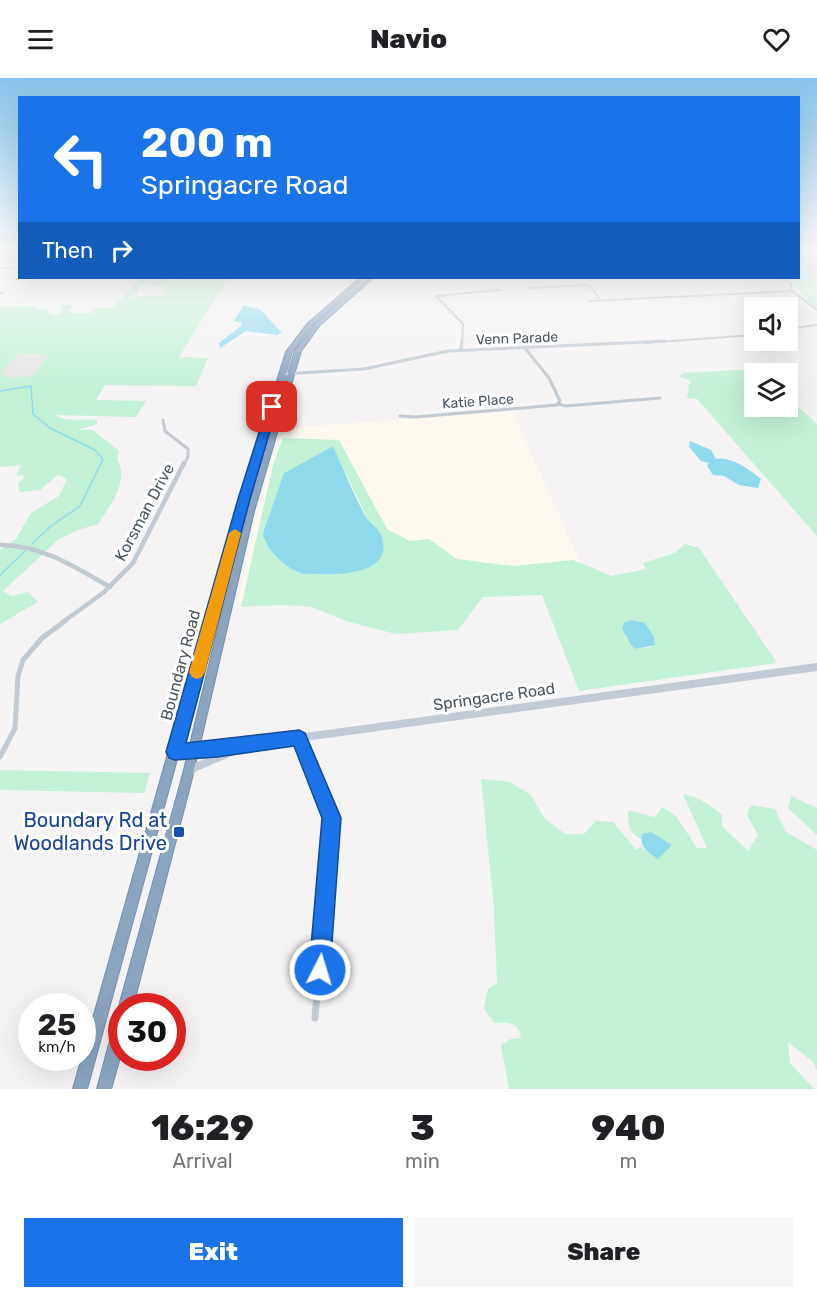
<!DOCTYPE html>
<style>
body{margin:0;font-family:Rubik,sans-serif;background:#f6f6f6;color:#202124;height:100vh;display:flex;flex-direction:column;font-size:22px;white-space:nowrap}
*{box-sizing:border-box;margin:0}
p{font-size:20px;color:#757577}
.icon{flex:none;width:33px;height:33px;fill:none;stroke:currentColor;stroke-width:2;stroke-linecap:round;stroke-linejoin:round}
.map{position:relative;height:1011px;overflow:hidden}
.sheet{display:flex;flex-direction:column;background:#fff;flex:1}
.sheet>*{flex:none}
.hud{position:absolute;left:18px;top:18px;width:782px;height:183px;border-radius:0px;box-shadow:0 6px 24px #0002;background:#1a73e8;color:#fff;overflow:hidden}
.controls{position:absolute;left:744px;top:219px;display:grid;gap:12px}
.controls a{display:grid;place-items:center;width:54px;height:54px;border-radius:0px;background:#fff;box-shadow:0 6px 24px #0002;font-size:30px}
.speed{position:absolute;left:18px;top:915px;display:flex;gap:12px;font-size:30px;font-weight:700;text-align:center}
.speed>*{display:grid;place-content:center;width:78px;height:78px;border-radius:50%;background:#fff;box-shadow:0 6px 24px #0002;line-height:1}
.speed small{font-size:15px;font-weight:400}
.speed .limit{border:9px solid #d22;background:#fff;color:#111}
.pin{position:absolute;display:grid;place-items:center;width:51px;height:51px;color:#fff;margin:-26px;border-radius:12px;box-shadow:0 3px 9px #0006}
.me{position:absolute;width:66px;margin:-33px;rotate:5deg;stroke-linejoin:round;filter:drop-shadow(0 0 4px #0008)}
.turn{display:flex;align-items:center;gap:21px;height:126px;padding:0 24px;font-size:27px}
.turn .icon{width:78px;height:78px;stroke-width:2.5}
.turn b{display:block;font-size:42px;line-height:51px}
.then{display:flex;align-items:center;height:57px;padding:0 24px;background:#0003;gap:12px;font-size:22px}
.eta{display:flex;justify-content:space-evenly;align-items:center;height:102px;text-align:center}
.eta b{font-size:36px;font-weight:800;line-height:42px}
.cta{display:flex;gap:12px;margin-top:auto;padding:12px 24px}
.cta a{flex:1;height:69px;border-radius:0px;background:#1a73e8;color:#fff;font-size:24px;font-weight:800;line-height:69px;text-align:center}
.cta a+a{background:#f6f6f6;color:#202124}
header{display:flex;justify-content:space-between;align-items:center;height:78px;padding:0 24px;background:#fff;font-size:27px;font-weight:800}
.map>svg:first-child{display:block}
.commercial{fill:#fdf9ef}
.education{fill:#e6e4e5}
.green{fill:#c3f1d5;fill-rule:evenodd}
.water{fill:#90daee}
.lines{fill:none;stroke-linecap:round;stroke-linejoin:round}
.stream{stroke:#90daee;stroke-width:1.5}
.highway-casing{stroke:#7690ad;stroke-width:2}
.street-far4{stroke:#c1cad2;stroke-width:2}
.street-far3{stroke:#c1cad2;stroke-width:3}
.street-far2{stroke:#c1cad2;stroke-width:4.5}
.street-far1{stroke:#c1cad2;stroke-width:5}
.street{stroke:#c1cad2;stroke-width:7}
.secondary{stroke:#c1cbd6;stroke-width:8}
.highway{fill:#8ba5c1;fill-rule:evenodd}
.route{fill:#1a73e8;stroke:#114b97;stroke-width:1.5}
.slow{fill:#f59e0b}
.transit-dot{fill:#1a4fb4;stroke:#fff;stroke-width:2}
.labels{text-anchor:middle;stroke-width:6;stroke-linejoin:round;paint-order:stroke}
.far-street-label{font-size:14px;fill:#4a5661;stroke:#fff}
.street-label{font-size:16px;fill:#4a5661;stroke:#fff}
.near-transit-label{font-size:20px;fill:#164399;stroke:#fff;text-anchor:end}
</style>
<header><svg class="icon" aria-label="menu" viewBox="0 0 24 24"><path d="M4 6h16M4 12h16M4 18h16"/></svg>Navio<svg class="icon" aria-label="heart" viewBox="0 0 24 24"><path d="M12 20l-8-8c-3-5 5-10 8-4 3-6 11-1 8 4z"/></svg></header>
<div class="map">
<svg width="817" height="1011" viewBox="0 0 817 1011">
<rect width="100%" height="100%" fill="#f5f3f3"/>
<path class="commercial" d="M512,333L583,490L238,523L257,434L277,366L288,350Z"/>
<path class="education" d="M0,276L49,277L2,337Z"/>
<path class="green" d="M798,170H817V230C803,222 799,207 785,200H798Z
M140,200H151L139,210L137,216L128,220L129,222C142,219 148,216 161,218L165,212L162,208H152L151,205L161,200L179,205L183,200H228L179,279L208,280L196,308L105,307L96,322L146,323L136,339L55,337C66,345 83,340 97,342V346L78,352H93L119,373L117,381C130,402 110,428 98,446L78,452L58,462L3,513L12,518L28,514L38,524L0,546V472L16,461L31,435L59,418L67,401L58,397L40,412L20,414L18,406L25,398L16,397L21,387L0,389V229L34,228L36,231L49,232L48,235L53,238L61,236L62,227H70L72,230L68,233L70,235H91L96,230H113ZM20,276L48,277V278L32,298L9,300L2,297L6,288Z
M771,290H780L787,295L754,296V328H788V315L791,317L790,321L817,346V458L697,321L687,320L689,311L687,308L691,305L689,302L679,298L683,295Z
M283,360L339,362L387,451L410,463L429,461L457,481L513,488L573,482L612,498L646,491L643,485L675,475L685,466L699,470L777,585L579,613L542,517L483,519L458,552L396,556L349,544L311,529L284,527L241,529L273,387ZM333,368L367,440L381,457L352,494C305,498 295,501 264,463L284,395ZM632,542L645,545L651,569L636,571L625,559Z
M0,692L150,695L144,715L0,712Z
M481,701L510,704L531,717L544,740L565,756H584L596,743L613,744L636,772L641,769L651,777L666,773L671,767L661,760L642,756L641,761C628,754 628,746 628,733C639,733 645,738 655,739L662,729L676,738L697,770H707L683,716C699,719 710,727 722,737V748L748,773L758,757L747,737L751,727L775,731L786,754L817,772V993L813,984L788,964L790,985L814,1011H509L501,967L511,961L521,960C518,944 509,944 494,945L484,930L488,911L497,905L494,831Z
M791,718L817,730V757L788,730Z"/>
<path class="water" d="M244,227L261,232L282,255L277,257L246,253L220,270L219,265L241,248L242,245L234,243Z
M690,363L711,372L716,381C731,378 750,392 761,401L758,410L739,407L724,398L713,397L707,388L709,385L701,383L689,369Z
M333,368C344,391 353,416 366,439C370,445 378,450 381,457C396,496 339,497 316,496C311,496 303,497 298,494C284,488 264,470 263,455L284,395Z
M632,542L645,545L654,559L655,567L636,571L631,567L622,551L624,545Z
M651,754L672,767L658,781C648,775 639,769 642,756Z"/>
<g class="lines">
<path class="stream" d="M798,179L817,194
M0,313L31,308L33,336L50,350L95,372L103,381L80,428L51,448L32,466
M0,497L25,473"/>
<defs>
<path id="highway" d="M360,200H364L311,248L292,274L248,421L87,1011H73L240,421L286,274L307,246Z
M369,200H373L320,247L301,273L254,433L193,696L133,928H122V933L119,928L183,696L246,433L295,273L316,245Z
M122,937V972L111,1011H97L115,944L117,939Z"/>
</defs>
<use href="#highway" class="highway-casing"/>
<path class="street-far4" d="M0,190H20
M782,200L791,206L792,213L817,232
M529,210L589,207L601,223
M0,215H3
M589,223L792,213
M788,251L817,247
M462,265L463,246L436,218L499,212
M645,265L754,257"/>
<path class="street-far3" d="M461,272L462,263
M282,296L364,291L448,273L666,263
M558,326L566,328L660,320
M400,338L415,339L557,327L560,323L549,300L525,270
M163,342L165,353L188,371V378L184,387"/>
<path class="street-far2" d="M0,467C42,467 75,489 110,509
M63,544L103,515L133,485L184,385"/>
<path class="street-far1" d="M299,660L331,740L330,748
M0,679L15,650L18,598L23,582L42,560L65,543"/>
<path class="street" d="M315,940L330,746"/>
<path class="secondary" d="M175,674L217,671L817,589
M190,694L196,689L238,671"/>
<use href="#highway" class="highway"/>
</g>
<linearGradient id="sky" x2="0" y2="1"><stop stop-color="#85c3ea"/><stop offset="0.55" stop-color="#fafafa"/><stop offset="1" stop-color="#fafafa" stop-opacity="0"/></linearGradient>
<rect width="817" height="311" fill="url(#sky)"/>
<path class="route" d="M272,326L277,329L250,421L186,665L299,652L305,655L341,740L330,892L327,900L320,903L312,900L309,892L322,740L294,668L217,679L175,682L169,680L166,674L238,421L267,329Z"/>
<path class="slow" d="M235,451L241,455L205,594L202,599L197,601L192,599L189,594L229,455Z"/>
<rect class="transit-dot" x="173" y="748" width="12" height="12" rx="3"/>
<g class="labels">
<g class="far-street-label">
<text transform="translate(517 260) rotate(-2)" y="5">Venn Parade</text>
<text transform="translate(478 323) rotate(-4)" y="5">Katie Place</text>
</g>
<g class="street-label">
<text transform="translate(144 434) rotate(-62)" y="6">Korsman Drive</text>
<text transform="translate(180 587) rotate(-75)" y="6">Boundary Road</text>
<text transform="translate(494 618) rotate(-8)" y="6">Springacre Road</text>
</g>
<g class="near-transit-label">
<text x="167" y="749">Boundary Rd at<tspan x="167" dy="23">Woodlands Drive</tspan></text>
</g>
</g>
</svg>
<div class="controls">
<a><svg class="icon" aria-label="sound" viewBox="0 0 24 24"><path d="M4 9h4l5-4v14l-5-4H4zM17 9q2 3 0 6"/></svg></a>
<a><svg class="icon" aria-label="layers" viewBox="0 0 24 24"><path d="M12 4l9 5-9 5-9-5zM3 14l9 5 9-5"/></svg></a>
</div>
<div class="speed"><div>25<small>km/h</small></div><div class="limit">30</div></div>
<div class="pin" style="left:272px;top:329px;background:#d93025"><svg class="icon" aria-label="arrive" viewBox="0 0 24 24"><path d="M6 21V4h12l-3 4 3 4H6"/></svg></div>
<svg class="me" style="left:320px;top:892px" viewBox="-20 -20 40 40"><circle r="17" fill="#1a73e8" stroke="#fff" stroke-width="3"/><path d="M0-11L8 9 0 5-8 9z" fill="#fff"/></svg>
<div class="hud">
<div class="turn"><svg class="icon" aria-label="left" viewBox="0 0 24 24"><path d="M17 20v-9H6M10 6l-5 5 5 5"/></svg><div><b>200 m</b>Springacre Road</div></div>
<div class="then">Then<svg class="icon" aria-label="right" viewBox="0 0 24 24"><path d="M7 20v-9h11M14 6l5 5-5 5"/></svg></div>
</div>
</div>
<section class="sheet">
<div class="eta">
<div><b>16:29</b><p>Arrival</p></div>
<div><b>3</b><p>min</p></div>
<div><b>940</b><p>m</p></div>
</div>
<div class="cta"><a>Exit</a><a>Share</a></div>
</section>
